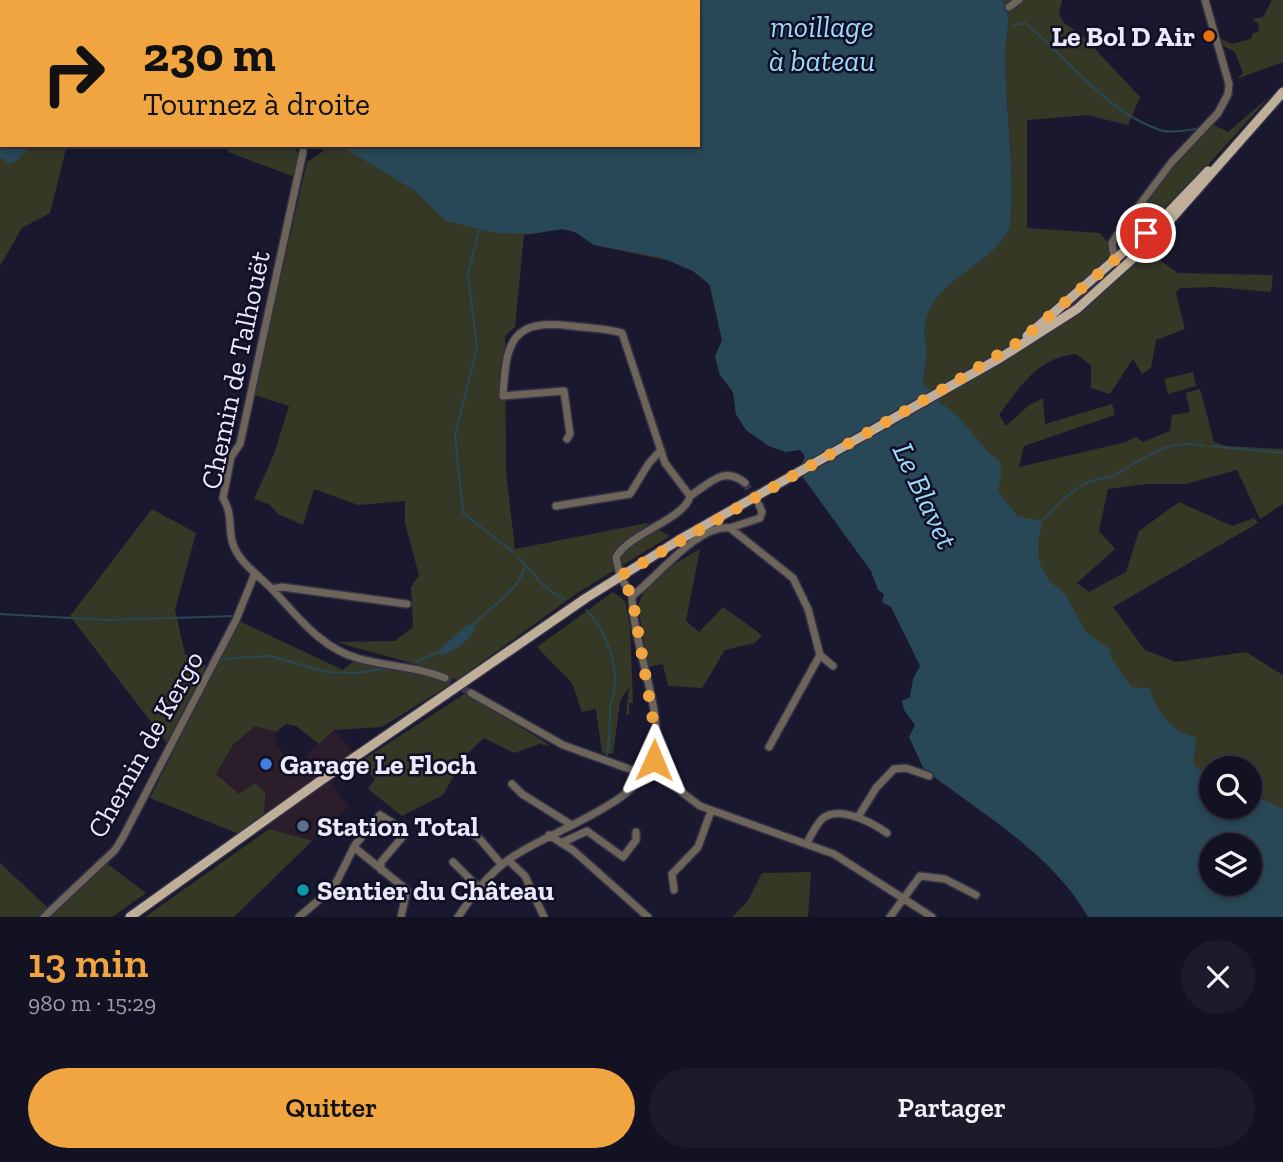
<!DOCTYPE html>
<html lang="fr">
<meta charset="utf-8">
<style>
body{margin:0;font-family:"Zilla Slab",serif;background:#1c1b2b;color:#f1f3f6;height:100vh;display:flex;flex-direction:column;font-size:26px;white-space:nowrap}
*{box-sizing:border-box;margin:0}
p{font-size:23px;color:#9d9ea6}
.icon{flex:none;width:38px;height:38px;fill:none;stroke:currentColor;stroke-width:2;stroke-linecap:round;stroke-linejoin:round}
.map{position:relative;height:917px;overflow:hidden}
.side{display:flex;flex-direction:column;background:#131223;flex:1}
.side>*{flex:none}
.top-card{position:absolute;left:0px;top:0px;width:700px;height:147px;box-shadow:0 4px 10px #0003,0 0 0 2px #323241;background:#f1a540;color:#111;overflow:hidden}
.tools{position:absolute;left:1199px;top:756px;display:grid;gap:14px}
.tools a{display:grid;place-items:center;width:63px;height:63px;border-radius:50%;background:#131223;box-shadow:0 4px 10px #0003,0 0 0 2px #323241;font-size:35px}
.pin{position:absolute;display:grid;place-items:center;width:60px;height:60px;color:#fff;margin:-30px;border:4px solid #fff;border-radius:50%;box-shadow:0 2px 7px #0007}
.me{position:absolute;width:77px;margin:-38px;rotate:1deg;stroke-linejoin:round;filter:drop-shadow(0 0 5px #0008)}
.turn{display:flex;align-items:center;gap:24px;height:147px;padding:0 28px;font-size:32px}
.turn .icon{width:91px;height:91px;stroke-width:2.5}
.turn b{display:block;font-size:49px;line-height:60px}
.round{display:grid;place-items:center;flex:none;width:74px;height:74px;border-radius:37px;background:#1c1b2b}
.overview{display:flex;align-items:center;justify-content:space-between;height:119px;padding:0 28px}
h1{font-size:42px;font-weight:600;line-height:52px;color:#f1a540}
.primary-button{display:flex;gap:14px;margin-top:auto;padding:14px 28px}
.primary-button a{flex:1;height:80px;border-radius:42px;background:#f1a540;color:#111;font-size:28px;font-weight:600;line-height:80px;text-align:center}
.primary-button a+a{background:#1c1b2b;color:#f1f3f6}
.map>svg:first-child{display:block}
.industrial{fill:#2b1d29}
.green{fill:#363826}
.water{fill:#294857;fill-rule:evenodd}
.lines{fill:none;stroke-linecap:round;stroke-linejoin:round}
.stream{stroke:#294857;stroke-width:2}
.minor-tunnel{stroke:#38374d;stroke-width:7;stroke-dasharray:7 3.5;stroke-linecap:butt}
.minor-casing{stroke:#323147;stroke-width:10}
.major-casing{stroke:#323147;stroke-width:12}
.minor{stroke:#6d6559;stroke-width:7}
.major{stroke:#c0af98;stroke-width:9}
.route{stroke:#f1a540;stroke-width:12;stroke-dasharray:0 21.6}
.food-dot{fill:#e8710a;stroke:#100f25;stroke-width:2.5}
.shop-dot{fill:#3f7fe0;stroke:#100f25;stroke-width:2.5}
.service-dot{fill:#5c6f8a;stroke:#100f25;stroke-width:2.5}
.culture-dot{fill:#0f9aa8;stroke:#100f25;stroke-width:2.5}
.labels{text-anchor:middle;stroke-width:5;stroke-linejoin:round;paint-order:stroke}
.poi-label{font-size:28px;font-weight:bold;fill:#e9e9fa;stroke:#100f25;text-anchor:start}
.street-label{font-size:28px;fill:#e9e9fa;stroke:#100f25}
.water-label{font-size:30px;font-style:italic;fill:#9cd9f8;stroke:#100f25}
</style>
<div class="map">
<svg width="1283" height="917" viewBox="0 0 1283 917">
<rect width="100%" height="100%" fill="#19182f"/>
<path class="industrial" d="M255,726L276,732V744L293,767L334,730L353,752L325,773L349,807L312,841L269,829L216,774L233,745Z"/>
<path class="green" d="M0,0H228L2,2V145H67L50,213L22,228L0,266Z
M1002,0H1062L1059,14L1063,22L1084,37L1140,97L1128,125L1087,115L1027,120V228L1100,233L1109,244L1110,258L1093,274L1105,291L1155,246L1161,261L1178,273L1273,275L1271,292L1215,287L1180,288L1176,293L1185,329L1156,340L1151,368L1142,374L1133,359L1110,394L1091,388V365L1076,354C1039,357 1020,386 999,415L1006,426L1028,406L1043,398L1045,424L1112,404L1115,415L1024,446L1019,467L1126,442L1136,437L1143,442L1170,431L1172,415L1190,412L1186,393L1200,389L1214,442L1227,446L1283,449V504L1260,519L1237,470L1186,484H1147L1108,489L1099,531L1115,549L1077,583L1089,592L1126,572L1139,531L1179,502L1232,526L1254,518L1258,523L1113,607L1145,650L1176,662L1246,652L1283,675V865L1250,807V768H1211V804L1122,734L931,391L923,384C924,372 927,358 926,346C926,339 923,331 924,324C934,277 990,267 1010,228C1016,170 1005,111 1005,53C1006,35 1013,15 1002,0Z
M1272,0H1283V62L1237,79L1243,73L1235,52L1225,47L1219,38L1232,44L1251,39L1252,34L1259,31L1258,23L1252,19L1263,17Z
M1271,95L1207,166L1125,246L1120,236L1173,165L1212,124L1228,132Z
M230,145H294L299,157L295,177L228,152Z
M326,145H667L786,452L769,446L746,430L736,414L733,392L720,375L715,357L722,340L709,283L693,271L670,261L594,245L575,232L562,229L524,235L515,327L505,336L506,471L515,549L647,523L670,536L576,594L457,680C419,662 377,655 337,642L395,641L413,627L411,587L419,575L405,523V501L358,505L314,489L303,525L278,514L269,504L254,499L274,454L289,406L254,395L307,162L322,152Z
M1193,372L1196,386L1168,394L1164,379Z
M152,509L196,533L175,610L185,654L206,666L167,743L70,616Z
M700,549L686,621L699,632L723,607L762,635L755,643L725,650L702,688L668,686L663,664L648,667L638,606C646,578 676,563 700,549Z
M613,592L625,601L630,626L633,703H629V715H626L629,687L620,701L613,754L602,753L596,709L582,712L572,683L537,647Z
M239,621L343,670L355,660L418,672L451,684L382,727L334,730L319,744L296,726L286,724L276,732L255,726L233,745L216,774L239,794L255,783L265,792C265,821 263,820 239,834L150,798Z
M466,693L551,746L540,744L514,753L484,738L466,755L443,795L402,816L368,789L375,779L358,763Z
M269,829L312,841L234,917H145Z
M101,859L146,893L112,917H0V863L49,909Z
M811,872L808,917H732L747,902L762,873Z"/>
<path class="water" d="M233,0H1002C1013,15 1006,35 1005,53C1005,111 1016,170 1010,228C990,268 934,277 925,324C923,331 926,339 926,346C927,358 924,372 923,384L937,396L939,403C963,413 976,445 999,460L1002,471L998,491L1017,516L1042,521L1038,543L1039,562L1049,581L1066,595L1086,633L1110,649L1112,660L1132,687L1150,688C1156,713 1172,731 1196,738L1193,764L1211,780V807H1250V794L1283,809V917H1088C1054,856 987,817 933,776L926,774L909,737L915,725L904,710L902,701L910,697L913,679L920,666L891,607L882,602L884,594L878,590L871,571L799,472L805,456L800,450L786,452L769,446L746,430L736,414L733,392L720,375L715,357L722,340L710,285L693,271L660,257L594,245L575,232L562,229L531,234L497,233L446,221L414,190L339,145H698V2ZM1211,845H1250V884H1211Z
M9,145H21L27,150L18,160L9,164L0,157V151Z
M468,624L475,626C474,638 451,654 440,655L438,651Z"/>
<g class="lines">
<path class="stream" d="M94,0L95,2
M1013,26L1025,23C1069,58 1104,111 1160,130C1171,134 1186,130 1197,129
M0,142L2,141
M479,230L468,274L477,348L455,435L463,513L513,552
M1210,446L1283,453
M1042,521C1056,505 1076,485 1097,479C1103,478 1107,478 1113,476C1141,461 1168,437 1203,446
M517,557C536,573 540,589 565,599
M586,610C605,629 619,664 614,691C614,696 610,702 610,707C610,724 610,738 607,756
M0,614L107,620L234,616L232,621
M473,625C490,606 521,591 525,564
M221,659L270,656L327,672L357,673L388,668
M417,662L438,652"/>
<path class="minor-tunnel" d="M745,483L759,505
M445,678L471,693"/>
<defs>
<path id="minor" d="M1009,7L1019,0
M303,152L240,444L231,457L223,498C235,519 226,532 235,549C242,564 259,576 271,588C297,615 319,647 357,658C387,667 416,666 445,678
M1114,257L1112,243L1117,235L1171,163L1218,113L1228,94L1229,84L1205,0
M567,439L570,434L564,391L503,396C506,342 511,318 572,326C588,328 606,328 622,333L665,463L690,496
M556,506L630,494L649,463L661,450
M730,528L760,518L762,512L759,505
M272,589L282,587L407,604
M632,596C656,579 697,524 730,528L793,578L808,609L820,655L833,666
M471,693L563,745L646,775
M769,747L820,655
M650,768L700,806L834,854L932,917
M512,784L522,794L570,824
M858,817L876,788L894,769L906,768L929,776
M468,832L478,837L502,865
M549,835L574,851L648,917
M561,843L587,831L623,857L636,840V832
M807,843C811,835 816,825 822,819C838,804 873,823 887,833
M355,848L407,890L401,917
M508,860L525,876L544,917
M453,862L479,888
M674,890L672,874L698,847L711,811
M44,917L115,850L123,837L236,620L255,573
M299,917L334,887L355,845L380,815L404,830L405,834L381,862V870
M458,917C473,895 489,873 511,858C550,830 651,801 656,749C661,705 633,644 632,596L620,576L616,557C631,532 685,519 690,496C709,484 724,465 745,483
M890,917L920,876L945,879L976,895"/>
<path id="major" d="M1027,336L1166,215L1208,171
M130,917L323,779L586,598L679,540L1000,358L1077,309L1150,243L1283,92"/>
</defs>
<use href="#minor" class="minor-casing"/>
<use href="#major" class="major-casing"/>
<use href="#minor" class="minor"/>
<use href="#major" class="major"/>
</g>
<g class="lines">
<path class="route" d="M654,760L656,738L632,596L620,576L955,382L1020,341L1146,233"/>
</g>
<circle class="food-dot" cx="1209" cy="36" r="7"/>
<circle class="shop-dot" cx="266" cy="764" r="7"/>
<circle class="service-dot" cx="303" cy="826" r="7"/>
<circle class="culture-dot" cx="303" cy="890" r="7"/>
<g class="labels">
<g class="poi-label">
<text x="1195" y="46" text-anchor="end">Le Bol D Air</text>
<text x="280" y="774">Garage Le Floch</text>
<text x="317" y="836">Station Total</text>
<text x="317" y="900">Sentier du Château</text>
</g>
<g class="street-label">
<text transform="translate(235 370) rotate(-78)" y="10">Chemin de Talhouët</text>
<text transform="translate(145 744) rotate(-61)" y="10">Chemin de Kergo</text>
</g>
<g class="water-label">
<text x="822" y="37">moillage<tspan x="822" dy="34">à bateau</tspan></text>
<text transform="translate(925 496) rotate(65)" y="10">Le Blavet</text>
</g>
</g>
</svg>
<div class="tools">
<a><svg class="icon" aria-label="search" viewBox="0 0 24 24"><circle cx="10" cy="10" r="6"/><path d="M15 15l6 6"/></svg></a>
<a><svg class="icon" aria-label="layers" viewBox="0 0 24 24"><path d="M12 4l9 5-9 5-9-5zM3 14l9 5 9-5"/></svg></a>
</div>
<div class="pin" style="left:1146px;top:233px;background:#d93025"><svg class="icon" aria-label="arrive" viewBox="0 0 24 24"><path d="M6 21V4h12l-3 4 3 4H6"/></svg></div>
<svg class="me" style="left:654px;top:760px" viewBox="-20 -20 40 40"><path d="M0-17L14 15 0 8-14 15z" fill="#f1a540" stroke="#fff" stroke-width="4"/></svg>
<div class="top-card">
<div class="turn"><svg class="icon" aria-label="right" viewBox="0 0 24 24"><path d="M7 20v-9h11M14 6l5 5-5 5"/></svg><div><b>230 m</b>Tournez à droite</div></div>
</div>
</div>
<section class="side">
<div class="overview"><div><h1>13 min</h1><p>980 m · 15:29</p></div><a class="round"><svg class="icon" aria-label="close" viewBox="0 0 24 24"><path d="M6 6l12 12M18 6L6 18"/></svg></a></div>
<div class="primary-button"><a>Quitter</a><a>Partager</a></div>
</section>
